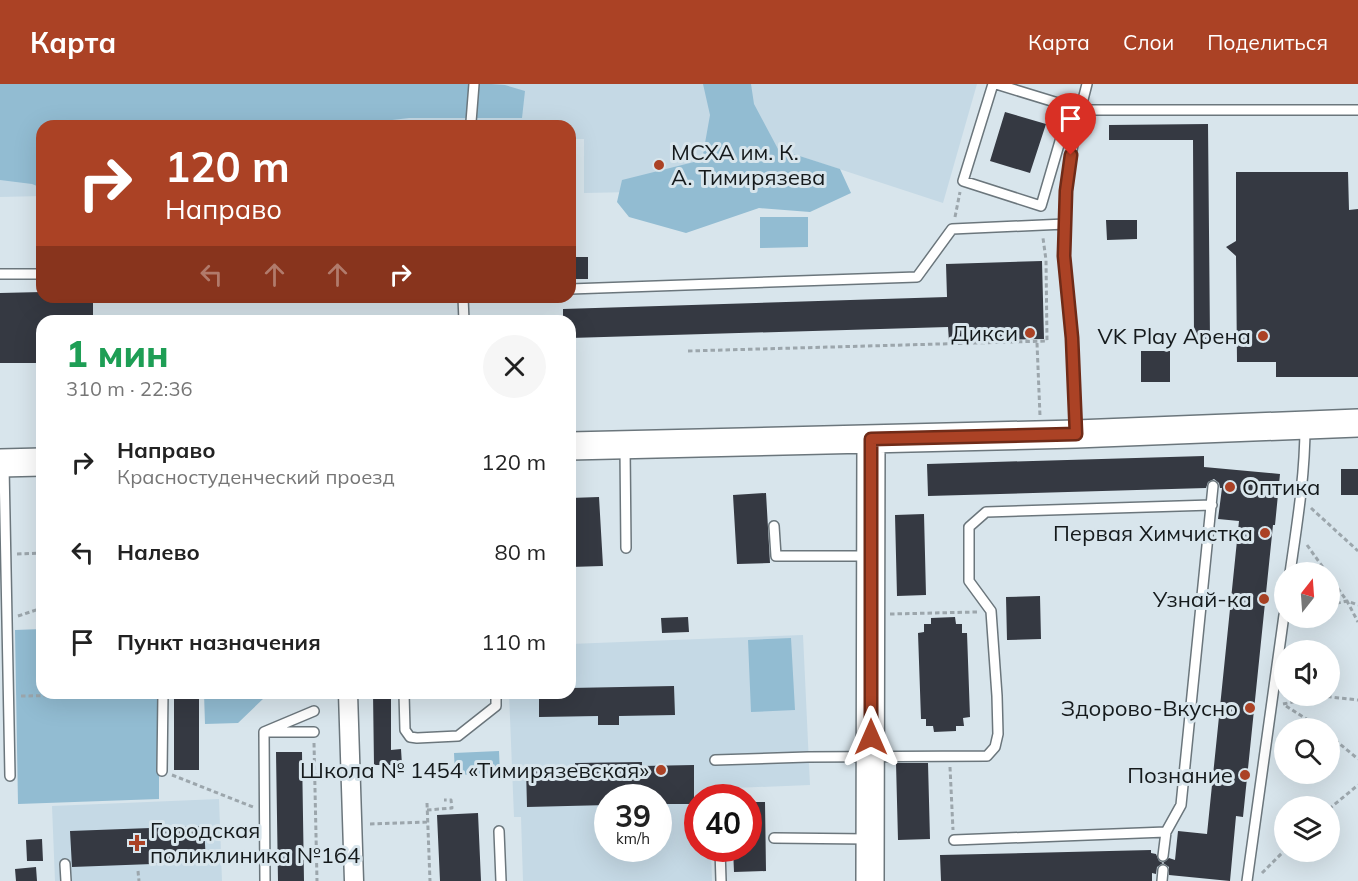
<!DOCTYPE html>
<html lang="ru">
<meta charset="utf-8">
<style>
body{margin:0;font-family:Mulish,sans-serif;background:#f6f6f6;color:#222;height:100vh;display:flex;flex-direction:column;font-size:22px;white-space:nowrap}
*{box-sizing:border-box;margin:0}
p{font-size:20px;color:#767676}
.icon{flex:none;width:33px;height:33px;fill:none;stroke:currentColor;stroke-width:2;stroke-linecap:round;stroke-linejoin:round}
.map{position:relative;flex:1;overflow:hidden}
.drawer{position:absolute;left:36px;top:231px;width:540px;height:384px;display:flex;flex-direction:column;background:#fff;border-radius:18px;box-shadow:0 6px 24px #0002}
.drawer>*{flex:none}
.guide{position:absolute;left:36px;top:36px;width:540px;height:183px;border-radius:18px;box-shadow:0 6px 24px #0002;background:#ab4225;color:#fff;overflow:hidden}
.needle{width:39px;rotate:17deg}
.fabs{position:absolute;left:1274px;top:478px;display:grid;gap:12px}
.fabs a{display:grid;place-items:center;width:66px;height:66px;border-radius:50%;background:#fff;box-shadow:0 6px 24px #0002;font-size:30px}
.speed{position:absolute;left:594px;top:700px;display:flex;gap:12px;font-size:30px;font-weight:700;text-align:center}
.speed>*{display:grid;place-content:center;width:78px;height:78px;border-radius:50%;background:#fff;box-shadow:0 6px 24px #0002;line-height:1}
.speed small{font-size:15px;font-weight:400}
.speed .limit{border:9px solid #d22;background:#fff;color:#111}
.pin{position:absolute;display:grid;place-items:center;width:51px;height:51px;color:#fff;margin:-62px -26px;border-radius:50% 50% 50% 0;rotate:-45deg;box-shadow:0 0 6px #0007}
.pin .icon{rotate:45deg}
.me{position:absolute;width:66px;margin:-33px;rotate:0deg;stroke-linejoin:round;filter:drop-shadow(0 0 4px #0008)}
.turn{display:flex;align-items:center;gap:21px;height:126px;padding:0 30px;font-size:27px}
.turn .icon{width:78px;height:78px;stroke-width:2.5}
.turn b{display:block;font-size:42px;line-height:51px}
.lanes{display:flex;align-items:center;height:57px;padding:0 30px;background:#0003;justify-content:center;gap:30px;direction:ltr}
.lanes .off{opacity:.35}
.round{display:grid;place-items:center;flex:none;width:63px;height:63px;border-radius:32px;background:#f6f6f6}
.headline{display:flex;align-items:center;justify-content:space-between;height:102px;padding:0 30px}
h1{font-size:36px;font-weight:800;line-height:45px;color:#1e9e55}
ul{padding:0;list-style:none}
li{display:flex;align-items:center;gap:18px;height:90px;padding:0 30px}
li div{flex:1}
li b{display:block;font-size:22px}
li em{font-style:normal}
header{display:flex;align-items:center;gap:36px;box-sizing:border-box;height:84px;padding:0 30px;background:#ab4225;color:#fff}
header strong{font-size:28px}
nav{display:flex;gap:33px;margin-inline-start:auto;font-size:21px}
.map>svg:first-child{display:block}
.built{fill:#c5d9e5;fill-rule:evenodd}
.green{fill:#92bcd2}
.building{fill:#353942}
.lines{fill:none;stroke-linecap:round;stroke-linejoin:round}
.lane-casing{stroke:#6b767c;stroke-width:12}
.street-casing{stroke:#6b767c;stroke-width:21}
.secondary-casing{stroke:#6b767c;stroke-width:30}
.path{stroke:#9ca6ac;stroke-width:3;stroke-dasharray:4.5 3;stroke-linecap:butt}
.lane{stroke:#fff;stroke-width:9}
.street{stroke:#fff;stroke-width:18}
.secondary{stroke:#fff;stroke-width:27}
.route-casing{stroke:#6f2b18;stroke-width:15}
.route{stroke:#ab4225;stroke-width:10}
.poi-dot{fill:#ab4225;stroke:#d8e5ec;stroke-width:2}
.labels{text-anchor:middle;stroke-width:6;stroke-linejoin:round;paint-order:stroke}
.poi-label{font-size:22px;fill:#151a1c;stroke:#d8e5ec;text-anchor:end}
</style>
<header>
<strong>Карта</strong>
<nav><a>Карта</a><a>Слои</a><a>Поделиться</a></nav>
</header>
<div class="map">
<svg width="1358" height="797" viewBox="0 0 1358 797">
<rect width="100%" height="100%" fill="#d8e5ec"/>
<path class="built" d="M0,0H977L943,119L778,65L732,106L584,109V55H570V42H42V112L0,113Z
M803,551L810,701L709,705L708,714H698V765H711L712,797H523L521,733H514L509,609H570V560ZM608,714H658V765H608Z
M219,715L222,797H55L52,722Z"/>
<path class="green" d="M0,0H491L505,1L525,7L522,34H409L342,42H42V104L32,100L0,96Z
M703,0H751L754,20L778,65L840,85L851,109L810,128L759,124L686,149L629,133L617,118L622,96L702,76L710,31Z
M760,133H808V163L760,164Z
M42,545V609H159V715L18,720L15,546Z
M791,554L795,626L751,628L748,556Z
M204,609H264V614L238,639L205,640Z
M499,667L500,689L455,691L454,669Z"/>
<path class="building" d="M1005,28L1046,40L1030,89L990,77Z
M1208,40L1210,255H1194L1193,56H1109V41Z
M1236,88H1348L1349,126L1358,125V293H1276V278H1237L1236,172L1226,163L1236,157Z
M1106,136H1137V155L1107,156Z
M573,173H588V195H573Z
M1042,177L1044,255L949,257L948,243L570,254V237H563V225L947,213L946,180Z
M42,208V213H93V237H42V279H0V209Z
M1141,267H1170V298H1141Z
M1204,372V383L1280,390L1275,441H1273L1243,733L1236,732L1230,797L1169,791V783L1163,779L1157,783L1156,790L1152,789V797H941L940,771L1151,766V769L1156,770L1159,777L1163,779L1169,774L1175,776L1178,747L1207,750L1239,437L1218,435L1222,404H1220L1219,399L1214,395L1208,398L1206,404L928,412L927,380Z
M1341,385H1358V411H1341Z
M766,409L770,479L737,480L733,411Z
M599,413L603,482L570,483V414Z
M924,430L926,511L897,512L895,431Z
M1040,512L1041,555L1007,556L1006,513Z
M688,533L689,548L662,549L661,534Z
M955,533L956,540H962V549H967L970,633L963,634L964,642H956V647L934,648L933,642H926V635H921L918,549L924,548V540H931V534Z
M674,602L675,631L619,632V641H598V632L539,633V609H570V604Z
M174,609H199V686H174Z
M373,609H391V666L401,665L402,681H374Z
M276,668H302L304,797H278Z
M642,678V682L694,681V720H658V714H608V721L527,723L526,684L575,683V679Z
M896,679H928L930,755L898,756Z
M748,718H765L766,787L734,788L733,765H748Z
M478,729L481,797H440L437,731Z
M204,742L206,778L72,783L70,747Z
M42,755L43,777H27L26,756Z
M36,783L37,797H16L15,785Z"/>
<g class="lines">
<defs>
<path id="lane" d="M993,0L963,97L1041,122L1070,23
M996,0L1081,26H1358
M471,38L474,0
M0,190H42
M570,205L917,193L952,145L1065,140
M463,213L464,237
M1075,347L1072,254L1064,172L1065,140L1068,88L1077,39L1087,0
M625,363L626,464
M4,382L10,692
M774,442L776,472H868
M1290,489C1297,440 1305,392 1305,342
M404,609L405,646L410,653L417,654L458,652L496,622V609
M264,648L265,797
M264,648L314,627
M269,648H314
M715,676L808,673L987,672L995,663L998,650L997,612L991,527L969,497V443L986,428L1212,421
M162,687L163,609
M499,747L501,797
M774,754L868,755
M954,756L1166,748L1181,721L1213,402
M720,765L721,797
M1163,772L1166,748
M65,780L66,797
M1162,797L1163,786
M1247,797L1284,531"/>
<path id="street" d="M348,609L354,797"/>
<path id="secondary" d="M570,362L1076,350L1358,339
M0,379L42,378
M870,797L871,355"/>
</defs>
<use href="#lane" class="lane-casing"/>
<use href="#street" class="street-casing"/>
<use href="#secondary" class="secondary-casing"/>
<path class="path" d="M955,133L960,108
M1037,259L1040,332
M688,267L1047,257L1046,176L1043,154
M1311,424L1358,467
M1307,461L1327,489
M17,470L42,469
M1329,492L1347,517L1358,538
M1329,521L1347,517L1358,521
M890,530L977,528
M18,532L42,524
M21,612L152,610
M1283,620L1322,612L1358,616
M1286,622L1322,645
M1329,651L1358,675
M314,659L317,797
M950,683L953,746
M172,691L253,723
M315,691H334
M427,719L430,797
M1329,725L1358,701
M427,726L452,724L451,716H444
M370,740L428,738
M138,787L139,797
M1262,789L1284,767"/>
<use href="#lane" class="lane"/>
<use href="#street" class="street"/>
<use href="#secondary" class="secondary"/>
</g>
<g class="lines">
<defs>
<path id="route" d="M871,653V355L1076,350L1072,254L1064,172L1066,107L1071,71"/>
</defs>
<use href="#route" class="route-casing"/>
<use href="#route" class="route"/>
</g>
<g class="poi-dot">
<circle cx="659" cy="81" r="6"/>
<circle cx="1030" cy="249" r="6"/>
<circle cx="1263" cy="252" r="6"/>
<circle cx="1230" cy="403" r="6"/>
<circle cx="1265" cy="449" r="6"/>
<circle cx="1264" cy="515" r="6"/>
<circle cx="1250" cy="624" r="6"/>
<circle cx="661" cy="686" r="6"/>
<circle cx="1245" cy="691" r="6"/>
<path d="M134 750h6v6h6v6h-6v6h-6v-6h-6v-6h6z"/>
</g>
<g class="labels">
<g class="poi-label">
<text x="671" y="76" text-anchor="start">МСХА им. К.<tspan x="671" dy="25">А. Тимирязева</tspan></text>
<text x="1018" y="257">Дикси</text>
<text x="1251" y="260">VK Play Арена</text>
<text x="1242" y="411" text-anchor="start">Оптика</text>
<text x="1253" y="457">Первая Химчистка</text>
<text x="1252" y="523">Узнай-ка</text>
<text x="1238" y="632">Здорово-Вкусно</text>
<text x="649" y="694">Школа № 1454 «Тимирязевская»</text>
<text x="1233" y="699">Познание</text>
<text x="150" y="754" text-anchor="start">Городская<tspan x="150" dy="25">поликлиника №164</tspan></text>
</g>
</g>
</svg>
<div class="fabs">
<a><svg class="needle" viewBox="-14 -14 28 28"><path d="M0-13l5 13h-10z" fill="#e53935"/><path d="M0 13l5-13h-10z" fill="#767676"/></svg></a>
<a><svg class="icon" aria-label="sound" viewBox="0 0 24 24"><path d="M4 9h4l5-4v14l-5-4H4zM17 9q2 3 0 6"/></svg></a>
<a><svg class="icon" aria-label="search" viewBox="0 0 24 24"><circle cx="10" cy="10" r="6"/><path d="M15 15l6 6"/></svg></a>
<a><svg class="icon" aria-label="layers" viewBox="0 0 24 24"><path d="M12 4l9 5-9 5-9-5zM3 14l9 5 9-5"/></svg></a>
</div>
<div class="speed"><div>39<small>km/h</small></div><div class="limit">40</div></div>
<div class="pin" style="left:1071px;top:71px;background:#d93025"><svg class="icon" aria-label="arrive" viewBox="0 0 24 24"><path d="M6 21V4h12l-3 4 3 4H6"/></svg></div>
<svg class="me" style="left:871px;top:653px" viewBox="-20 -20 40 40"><path d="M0-17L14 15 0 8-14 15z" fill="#ab4225" stroke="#fff" stroke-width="4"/></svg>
<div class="guide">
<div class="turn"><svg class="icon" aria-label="right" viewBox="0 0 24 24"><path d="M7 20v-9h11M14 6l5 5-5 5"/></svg><div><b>120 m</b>Направо</div></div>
<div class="lanes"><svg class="icon off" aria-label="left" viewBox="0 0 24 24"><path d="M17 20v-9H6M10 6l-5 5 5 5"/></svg><svg class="icon off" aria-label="ahead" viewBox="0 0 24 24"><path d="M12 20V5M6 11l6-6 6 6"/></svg><svg class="icon off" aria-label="ahead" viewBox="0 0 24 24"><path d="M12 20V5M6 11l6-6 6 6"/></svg><svg class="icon" aria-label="right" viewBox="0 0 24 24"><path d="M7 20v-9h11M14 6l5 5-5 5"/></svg></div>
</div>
<section class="drawer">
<div class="headline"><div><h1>1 мин</h1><p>310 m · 22:36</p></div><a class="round"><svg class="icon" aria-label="close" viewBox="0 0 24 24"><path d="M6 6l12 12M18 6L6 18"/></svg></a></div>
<ul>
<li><svg class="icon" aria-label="right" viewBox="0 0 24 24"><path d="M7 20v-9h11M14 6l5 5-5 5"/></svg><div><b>Направо</b><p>Красностуденческий проезд</p></div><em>120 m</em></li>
<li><svg class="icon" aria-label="left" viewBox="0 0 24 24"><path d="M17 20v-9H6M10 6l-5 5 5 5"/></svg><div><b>Налево</b></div><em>80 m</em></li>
<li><svg class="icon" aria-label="arrive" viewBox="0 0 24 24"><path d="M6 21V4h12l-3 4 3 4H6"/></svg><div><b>Пункт назначения</b></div><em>110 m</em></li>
</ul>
</section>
</div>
